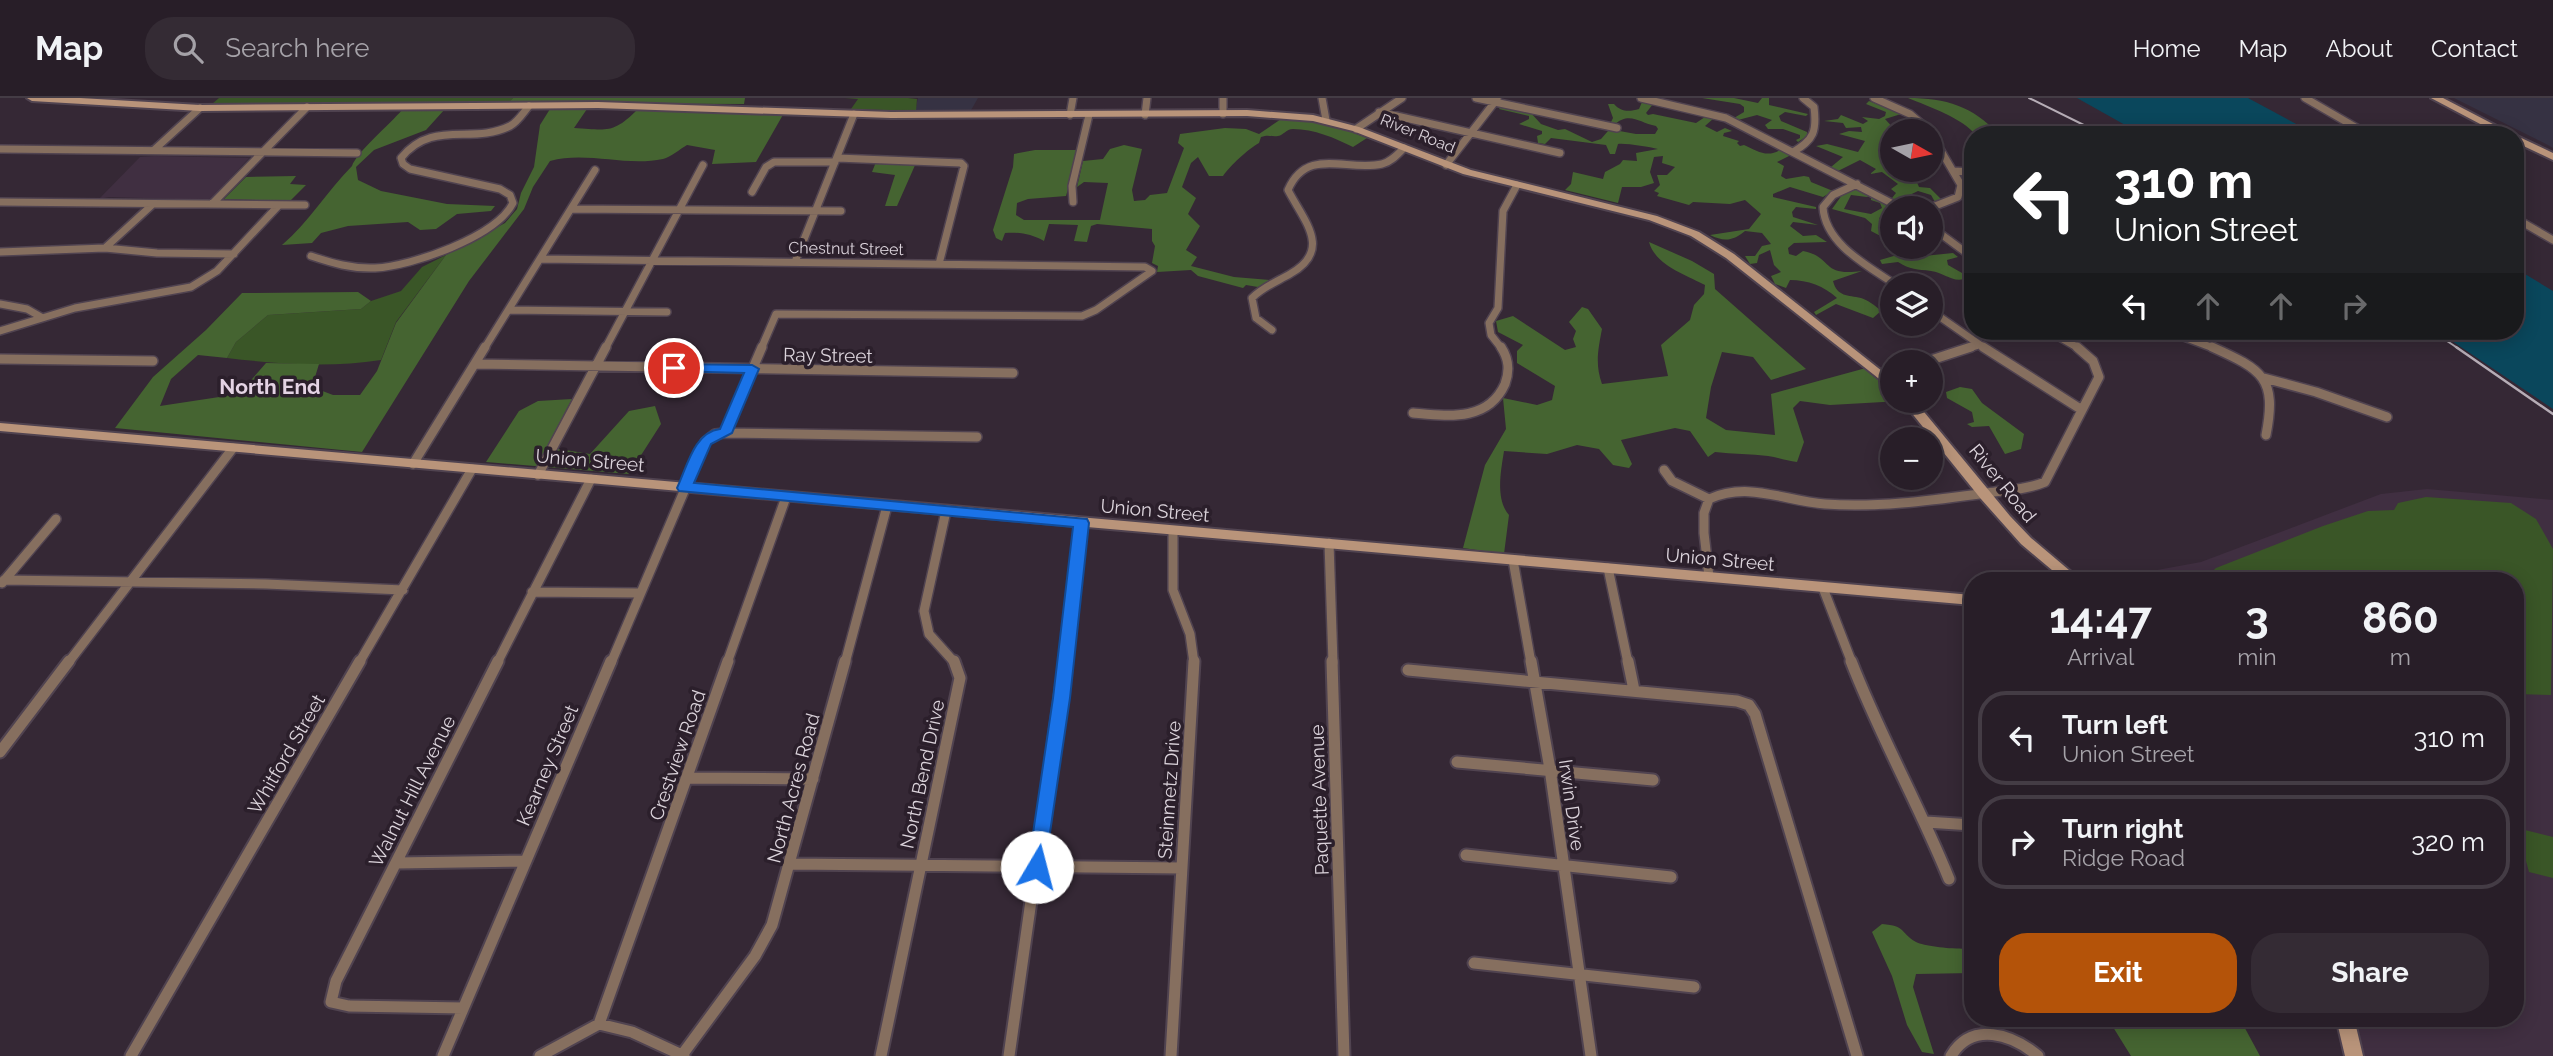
<!DOCTYPE html>
<meta charset="utf-8">
<style>
body{margin:0;font-family:Raleway,sans-serif;background:#342b34;color:#f1f3f6;height:100vh;display:flex;flex-direction:column;font-size:26px;white-space:nowrap}
*{box-sizing:border-box;margin:0}
p{font-size:23px;color:#a5a2a8}
.icon{flex:none;width:38px;height:38px;fill:none;stroke:currentColor;stroke-width:2;stroke-linecap:round;stroke-linejoin:round}
.map{position:relative;flex:1;overflow:hidden}
.details{position:absolute;left:1964px;top:474px;width:560px;height:455px;display:flex;flex-direction:column;background:#281e28;border-radius:28px;box-shadow:0 4px 18px #0003,0 0 0 2px #443c45}
.details>*{flex:none}
.banner{position:absolute;left:1964px;top:28px;width:560px;height:214px;border-radius:28px;box-shadow:0 4px 18px #0003,0 0 0 2px #443c45;background:#202124;color:#fff;overflow:hidden}
.needle{width:46px;rotate:99deg}
.controls{position:absolute;left:1880px;top:21px;display:grid;gap:14px}
.controls a{display:grid;place-items:center;width:63px;height:63px;border-radius:50%;background:#281e28;box-shadow:0 4px 18px #0003,0 0 0 2px #443c45;font-size:35px}
.pin{position:absolute;display:grid;place-items:center;width:60px;height:60px;color:#fff;margin:-30px;border:4px solid #fff;border-radius:50%;box-shadow:0 2px 7px #0007}
.me{position:absolute;width:77px;margin:-38px;rotate:8deg;stroke-linejoin:round;filter:drop-shadow(0 0 5px #0008)}
.turn{display:flex;align-items:center;gap:24px;height:147px;padding:0 35px;font-size:32px}
.turn .icon{width:91px;height:91px;stroke-width:2.5}
.turn b{display:block;font-size:49px;line-height:60px}
.lanes{display:flex;align-items:center;height:66px;padding:0 35px;background:#0003;justify-content:center;gap:35px;direction:ltr}
.lanes .off{opacity:.35}
.eta{display:flex;justify-content:space-evenly;align-items:center;height:119px;text-align:center}
.eta b{font-size:42px;font-weight:700;line-height:49px}
.primary-button{display:flex;gap:14px;margin-top:auto;padding:14px 35px}
.primary-button a{flex:1;height:80px;border-radius:28px;background:#b45309;color:#fff;font-size:28px;font-weight:700;line-height:80px;text-align:center}
.primary-button a+a{background:#342b34;color:#f1f3f6}
ul{padding:0;list-style:none}
li{display:flex;align-items:center;gap:21px;height:94px;margin:0 14px 10px;padding:0 21px;border:4px solid #443c45;border-radius:28px}
li div{flex:1}
li b{display:block;font-size:26px}
li em{font-style:normal}
header{display:flex;align-items:center;gap:42px;box-sizing:border-box;height:98px;padding:0 35px;background:#281e28;border-bottom:2px solid #443c45}
header strong{font-size:33px}
nav{display:flex;gap:38px;margin-inline-start:auto;font-size:24px}
.search{width:490px;height:63px;background:#342b34;display:flex;align-items:center;gap:18px;box-sizing:border-box;padding:0 24px;border-radius:28px;color:#a5a2a8;font-size:26px}
.map>svg:first-child{display:block}
.commercial{fill:#363243}
.built{fill:#402f41}
.green{fill:#3a5627}
.forest{fill:#456431}
.water{fill:#0a475c}
.lines{fill:none;stroke-linecap:round;stroke-linejoin:round}
.street-far2-casing{stroke:#504350;stroke-width:10}
.street-far1-casing{stroke:#504350;stroke-width:12}
.street-casing{stroke:#504350;stroke-width:15}
.secondary-casing{stroke:#504350;stroke-width:4}
.street-far2{stroke:#866f5f;stroke-width:7}
.street-far1{stroke:#866f5f;stroke-width:9}
.street{stroke:#866f5f;stroke-width:11}
.secondary{fill:#b9947a;fill-rule:evenodd}
.rail-far1{stroke:#b6adb6;stroke-width:2}
.rail{stroke:#b6adb6;stroke-width:2.5}
.route{fill:#1a73e8;stroke:#114b97;stroke-width:2}
.labels{text-anchor:middle;stroke-width:7;stroke-linejoin:round;paint-order:stroke}
.far-street-label{font-size:16px;fill:#dbd3db;stroke:#2b1f2b}
.street-label{font-size:19px;fill:#dbd3db;stroke:#2b1f2b}
.neighbourhood-label{font-size:21px;font-weight:bold;fill:#e4d3e4;stroke:#2b1f2b}
</style>
<header>
<strong>Map</strong>
<div class="search"><svg class="icon" aria-label="search" viewBox="0 0 24 24"><circle cx="10" cy="10" r="6"/><path d="M15 15l6 6"/></svg>Search here</div>
<nav><a>Home</a><a>Map</a><a>About</a><a>Contact</a></nav>
</header>
<div class="map">
<svg width="2553" height="958" viewBox="0 0 2553 958">
<rect width="100%" height="100%" fill="#352835"/>
<path class="commercial" d="M918,0H978L970,14H915Z
M2454,0H2553V50L2546,46Z"/>
<path class="built" d="M140,59L155,58L249,60L210,102L109,99L99,101Z
M2427,391L2553,402V958H2354L2345,921L2515,920V483H2114L2124,478L2201,464L2381,396Z"/>
<path class="green" d="M219,0H513L508,5L212,6Z
M845,0H908L917,1L916,13L851,11L858,1Z
M446,157L396,224L381,262C330,270 278,266 227,260L236,244L268,217L361,211L371,203L401,193L422,169Z
M2426,399L2511,405L2536,421L2553,451L2551,597L2515,596V483H2202L2216,470L2323,428L2368,413L2394,412L2398,405Z
M2517,730L2553,739V780L2529,774Z"/>
<path class="forest" d="M513,0H745L744,6L508,5Z
M1702,0H1734L1758,5L1762,0H1769V7L1808,16L1806,18L1785,14L1779,18L1781,23L1807,34V38L1798,44L1796,42L1800,40V37L1783,31H1768L1765,27L1772,22L1757,17L1738,22L1734,20L1744,14V9L1740,6Z
M1908,0C1946,0 1973,8 1999,37H1976C1962,20 1930,9 1908,0Z
M1869,3L1901,16L1885,21L1896,33H1892V38L1886,39L1892,43V47L1886,49L1887,57L1892,58V72H1913L1918,78L1916,82L1919,89L1930,90L1942,102L1935,104L1931,97L1918,93L1895,104L1892,100L1896,95L1891,91L1898,86L1882,74L1870,76L1876,71L1860,62L1838,73L1831,69L1843,59L1816,48L1827,46L1858,54L1865,43L1839,36L1849,33L1862,34L1861,29L1846,30L1843,25L1824,23L1838,21L1841,17L1863,26L1868,23L1862,19L1879,21L1885,18L1886,14L1866,6Z
M1642,4L1653,6L1646,15L1648,17L1653,16L1696,25L1708,17L1714,20L1705,28L1717,34L1725,30L1732,33L1724,35L1723,38L1739,43L1737,45L1740,48L1744,47C1757,53 1767,60 1780,52L1791,57L1777,64L1784,68L1781,78L1786,81L1804,78L1809,79L1811,84L1833,93L1823,99L1790,89L1773,96V99L1816,109V111L1796,109L1792,114L1793,119L1818,127L1793,124L1790,128L1803,138L1816,137L1827,144L1794,145L1788,150L1789,156L1796,158L1803,153C1834,159 1820,179 1862,173L1833,183C1837,199 1848,197 1861,200C1868,202 1876,208 1881,213L1873,220L1836,206L1816,217L1814,214L1837,200C1824,188 1808,182 1790,182L1786,190L1775,186L1771,178L1781,174L1774,167L1770,152L1759,157L1757,165L1750,166L1745,158H1755L1762,148L1771,146L1762,135L1745,133C1733,143 1724,144 1710,137L1749,131L1761,116L1745,102L1730,106L1693,104L1689,107L1657,98L1659,95L1654,93L1660,87L1657,77H1667L1675,69L1662,65L1663,58L1654,59L1650,74L1654,85L1641,89H1622L1618,105L1565,92L1571,86L1573,74L1603,81L1605,74L1620,66L1623,62L1637,63L1636,55L1658,51C1649,49 1626,45 1618,46L1615,56H1610L1606,47L1551,40L1545,46L1538,45L1537,38L1542,36V33L1519,26L1529,21V18L1499,11L1501,8L1530,14L1541,26L1558,32L1565,31L1592,44L1601,41L1608,33L1614,32L1636,36H1655L1658,31L1656,28C1639,25 1630,13 1614,27L1610,26L1613,20L1608,6H1614C1621,14 1629,14 1639,11Z
M445,11L426,32L374,52L356,69L358,82L381,93L447,106L495,108L491,113L457,116L436,131L420,132L408,124L348,128L321,135L312,145L282,147C309,124 327,93 352,68C356,55 391,25 402,12Z
M550,11H587L574,30C608,32 613,36 638,11L784,15L756,64L712,66L715,52L687,47C680,51 671,59 663,61C626,69 587,53 550,63L533,89L524,111L469,183L362,354L115,330L153,279L206,232L242,195L358,194L371,203L361,211L268,217L236,244L227,260L198,257L171,281L160,308L239,296L266,265L319,266L312,289L333,297H360L377,273L396,225L446,157L505,125L517,111L521,95L534,69L540,27Z
M1284,19L1327,25L1367,40L1353,49C1335,40 1314,31 1293,31C1286,31 1284,37 1278,38C1271,39 1269,36 1261,39L1259,45C1248,51 1230,68 1223,78H1209L1198,59L1191,65L1182,89L1196,100L1188,116L1200,128L1186,152L1197,159L1191,168L1234,179L1270,182L1258,189L1246,187L1243,190L1198,178L1191,172L1157,174L1158,168L1152,165L1155,148L1152,143V131L1097,126L1091,128L1087,144L1074,143L1078,127L1049,126L1044,143C1031,136 1020,134 1005,135L1002,143L996,140L993,132L1013,69L1014,56L1035,52H1079L1066,98L1028,101L1017,105L1016,117L1024,122H1100L1108,85L1084,84L1077,89L1083,63L1103,61L1110,51L1124,47L1142,51L1132,92L1134,103L1145,102L1150,97L1167,95L1184,50L1178,45L1180,36L1225,30L1246,31L1259,36Z
M876,64L916,65L897,108H885L895,77L872,74Z
M296,78L290,86L306,87L290,103L224,101L246,79Z
M1857,91L1872,96L1867,99L1851,97L1844,111L1871,116L1882,110L1880,105L1871,102V99L1891,107L1889,114L1879,120L1886,129L1892,128V149H1915L1924,158L1953,155L1958,159L1947,162L1948,167L1969,179C1954,187 1946,175 1931,173C1917,171 1910,172 1898,164L1882,166L1880,162L1897,157V153L1884,149V145L1890,143L1871,133L1872,126L1865,120L1832,111L1842,97Z
M1649,144L1692,163L1714,176L1715,191L1806,271L1771,282L1753,259L1722,254L1711,289L1706,320L1726,332L1775,337L1771,296L1866,270L1892,294V303H1901L1830,307L1800,303L1793,310L1804,344L1797,364C1787,363 1777,359 1768,358C1751,356 1733,356 1715,354L1708,359L1690,333L1675,330L1621,342L1632,366L1629,370L1613,367L1599,351L1577,347L1547,356L1504,353C1501,373 1495,401 1509,417L1504,456L1463,450L1485,367L1506,331L1503,300L1537,307L1552,302L1555,288L1517,265V253L1523,247L1498,234L1496,223L1513,218L1565,252L1576,249L1573,241L1576,233L1569,224L1582,209L1588,211L1602,231C1598,252 1595,266 1602,286L1668,278L1661,247L1690,222L1694,207L1704,196L1705,187C1686,177 1655,167 1649,144Z
M1960,289L1972,291L1982,305L2024,336L2021,351L2005,356L1989,328L1972,329L1967,326L1974,324L1972,314L1947,300L1946,294Z
M572,301L547,349L590,356L629,313L655,308L661,326L629,376L486,364L519,313L538,303Z
M1882,826C1907,828 1899,834 1916,844C1926,849 1961,852 1972,850V875L1916,876L1913,889L1934,956L1922,954L1907,927L1892,878L1872,834Z
M2108,921H2240L2260,958H2131Z"/>
<path class="water" d="M2077,0H2248L2298,27L2309,37H2143Z
M2515,170L2553,193V311L2437,233H2515Z"/>
<g class="lines">
<defs>
<path id="street-far2" d="M1223,0V16
M1322,0L1326,22
M1476,0L1617,30
M1641,0L1726,20L1901,110
M1874,0L1910,16L1930,33
M2305,0L2369,37
M1379,14L1560,55
M1070,17L1073,0
M1145,17L1147,0
M1356,31L1402,0
M1930,34L1961,87L1958,99L1930,110
M0,51L357,55
M154,52L200,10
M1793,54C1814,42 1817,33 1814,9L1803,0
M837,60L961,65L964,68L939,166
M1446,67L1497,1
M1953,73L1972,74
M1857,86L1833,97L1823,109C1825,146 1868,168 1896,187
M752,94L766,69L774,64H835
M0,104L305,107
M1073,104L1072,88L1089,17
M212,106L307,9
M571,111L841,113
M2515,120L2553,142
M1930,128L1972,159
M105,150L153,106
M0,154L105,150L157,155L234,156
M311,158C332,165 352,171 375,170C412,168 496,139 513,105L510,97L500,91L410,71L403,66L401,60C432,21 472,47 510,28C518,24 523,15 529,8
M540,161L1145,169L1152,173L1096,212L1082,218L776,216L761,251
M795,164L854,16
M0,206L27,211L41,219
M509,212L667,214
M1930,212L1986,251
M1272,232L1256,220L1252,200C1263,189 1276,184 1290,176C1333,152 1304,123 1288,92C1307,48 1347,74 1382,66C1391,64 1398,56 1404,50
M0,233L75,210L191,189L217,173L279,107
M2049,233L2080,251
M2168,233L2216,251
M484,251L595,72
M605,251L703,67
M1502,251L1491,237L1489,225L1498,210L1503,113L1517,87
M1966,251L1979,247"/>
<path id="street-far1" d="M1983,249L2082,312
M2212,249C2263,272 2277,280 2266,337
M0,261L153,263
M1925,264L1971,249
M475,266L1013,275
M1880,276L1892,273
M2264,280L2316,294L2387,319
M1413,315C1448,318 1488,324 1505,286C1510,272 1509,261 1501,249
M725,335L977,339
M413,366L485,249
M1664,372L1672,383L1709,401
M538,377L606,249
M946,413L924,513L929,536L955,565
M1173,433V492L1190,536L1194,565
M1329,445L1333,565
M1513,462L1531,565
M1608,470L1628,565
M1709,479L1704,435V415L1709,401C1749,383 1784,403 1825,406C1879,410 1934,402 1987,395C2006,392 2026,392 2045,384L2099,279L2093,263L2077,249
M4,482L266,486L403,492
M2,485L56,421
M1823,490L1852,565
M532,494L640,495
M68,565L233,350
M359,565L472,371
M497,565L591,381
M611,565L705,344L715,336L725,335L762,249
M727,565L786,399
M845,565L887,408
M1065,565L1082,425"/>
<path id="street" d="M1332,563L1344,958
M1531,563L1550,671L1591,958
M1628,563L1634,592
M1851,563C1880,638 1919,707 1949,781
M1408,572L1737,603L1749,607L1755,616L1857,958
M0,654L69,563
M1457,664L1653,682
M688,680L813,681
M1926,724L1972,727
M1466,757L1671,779
M396,765L525,763
M791,766L1182,770
M1474,865L1694,889
M463,910L349,908L331,904L336,883L498,563
M599,926L728,563
M682,957L755,858L772,827L845,563
M131,958L360,563
M443,958L611,563
M540,958L599,926L632,934L684,958
M881,958L960,580L954,563
M1009,958L1065,563
M1171,958L1194,563
M1951,958C1972,923 2012,936 2038,958"/>
<path id="secondary" d="M27,0H80L200,7L598,4L891,14L1247,12L1313,17L1359,29L1471,72L1657,118L1699,134L1734,156L1892,281V291L1726,160L1691,138L1649,122L1463,76L1353,33L1313,23L1247,18L891,20L598,10L200,13L32,3Z
M2431,0H2443L2514,37H2501Z
M2515,37L2553,55V62L2515,44Z
M1902,303H1915L2010,418L2031,440L2082,483H2065L2021,446L1981,401Z
M0,325L1972,497V507L0,333Z
M2336,920H2354L2363,958H2345Z"/>
</defs>
<use href="#street-far2" class="street-far2-casing"/>
<use href="#street-far1" class="street-far1-casing"/>
<use href="#street" class="street-casing"/>
<use href="#secondary" class="secondary-casing"/>
<use href="#street-far2" class="street-far2"/>
<use href="#street-far1" class="street-far1"/>
<use href="#street" class="street"/>
<use href="#secondary" class="secondary"/>
<path class="rail-far1" d="M2029,0L2104,37
M2432,233L2459,251"/>
<path class="rail" d="M2456,249L2553,316"/>
</g>
<path class="route" d="M674,266L752,267L759,271L732,335L711,346L694,385L1087,421L1089,425L1070,600L1044,775L1037,777L1031,775L1028,769L1053,600L1073,429L679,393L677,390C687,369 694,334 720,331L744,275L670,273L668,270Z"/>
<g class="labels">
<g class="far-street-label">
<text transform="translate(1418 35) rotate(22)" y="6">River Road</text>
<text transform="translate(846 150) rotate(1)" y="6">Chestnut Street</text>
</g>
<g class="street-label">
<text transform="translate(828 257) rotate(1)" y="7">Ray Street</text>
<text transform="translate(590 362) rotate(5)" y="7">Union Street</text>
<text transform="translate(2003 385) rotate(51)" y="7">River Road</text>
<text transform="translate(1155 412) rotate(5)" y="7">Union Street</text>
<text transform="translate(1720 461) rotate(5)" y="7">Union Street</text>
<text transform="translate(286 656) rotate(-60)" y="7">Whitford Street</text>
<text transform="translate(677 657) rotate(-71)" y="7">Crestview Road</text>
<text transform="translate(547 667) rotate(-67)" y="7">Kearney Street</text>
<text transform="translate(922 676) rotate(-78)" y="7">North Bend Drive</text>
<text transform="translate(793 690) rotate(-75)" y="7">North Acres Road</text>
<text transform="translate(1169 692) rotate(-86)" y="7">Steinmetz Drive</text>
<text transform="translate(412 693) rotate(-63)" y="7">Walnut Hill Avenue</text>
<text transform="translate(1319 702) rotate(-92)" y="7">Paquette Avenue</text>
<text transform="translate(1572 707) rotate(82)" y="7">Irwin Drive</text>
</g>
<g class="neighbourhood-label">
<text x="270" y="296">North End</text>
</g>
</g>
</svg>
<div class="controls">
<a><svg class="needle" viewBox="-14 -14 28 28"><path d="M0-13l5 13h-10z" fill="#e53935"/><path d="M0 13l5-13h-10z" fill="#a5a2a8"/></svg></a>
<a><svg class="icon" aria-label="sound" viewBox="0 0 24 24"><path d="M4 9h4l5-4v14l-5-4H4zM17 9q2 3 0 6"/></svg></a>
<a><svg class="icon" aria-label="layers" viewBox="0 0 24 24"><path d="M12 4l9 5-9 5-9-5zM3 14l9 5 9-5"/></svg></a>
<a>+</a>
<a>−</a>
</div>
<div class="pin" style="left:674px;top:270px;background:#d93025"><svg class="icon" aria-label="arrive" viewBox="0 0 24 24"><path d="M6 21V4h12l-3 4 3 4H6"/></svg></div>
<svg class="me" style="left:1037px;top:769px" viewBox="-20 -20 40 40"><circle r="19" fill="#fff"/><path d="M0-13L10 11 0 6-10 11z" fill="#1a73e8"/></svg>
<div class="banner">
<div class="turn"><svg class="icon" aria-label="left" viewBox="0 0 24 24"><path d="M17 20v-9H6M10 6l-5 5 5 5"/></svg><div><b>310 m</b>Union Street</div></div>
<div class="lanes"><svg class="icon" aria-label="left" viewBox="0 0 24 24"><path d="M17 20v-9H6M10 6l-5 5 5 5"/></svg><svg class="icon off" aria-label="ahead" viewBox="0 0 24 24"><path d="M12 20V5M6 11l6-6 6 6"/></svg><svg class="icon off" aria-label="ahead" viewBox="0 0 24 24"><path d="M12 20V5M6 11l6-6 6 6"/></svg><svg class="icon off" aria-label="right" viewBox="0 0 24 24"><path d="M7 20v-9h11M14 6l5 5-5 5"/></svg></div>
</div>
<section class="details">
<div class="eta">
<div><b>14:47</b><p>Arrival</p></div>
<div><b>3</b><p>min</p></div>
<div><b>860</b><p>m</p></div>
</div>
<ul>
<li><svg class="icon" aria-label="left" viewBox="0 0 24 24"><path d="M17 20v-9H6M10 6l-5 5 5 5"/></svg><div><b>Turn left</b><p>Union Street</p></div><em>310 m</em></li>
<li><svg class="icon" aria-label="right" viewBox="0 0 24 24"><path d="M7 20v-9h11M14 6l5 5-5 5"/></svg><div><b>Turn right</b><p>Ridge Road</p></div><em>320 m</em></li>
</ul>
<div class="primary-button"><a>Exit</a><a>Share</a></div>
</section>
</div>
